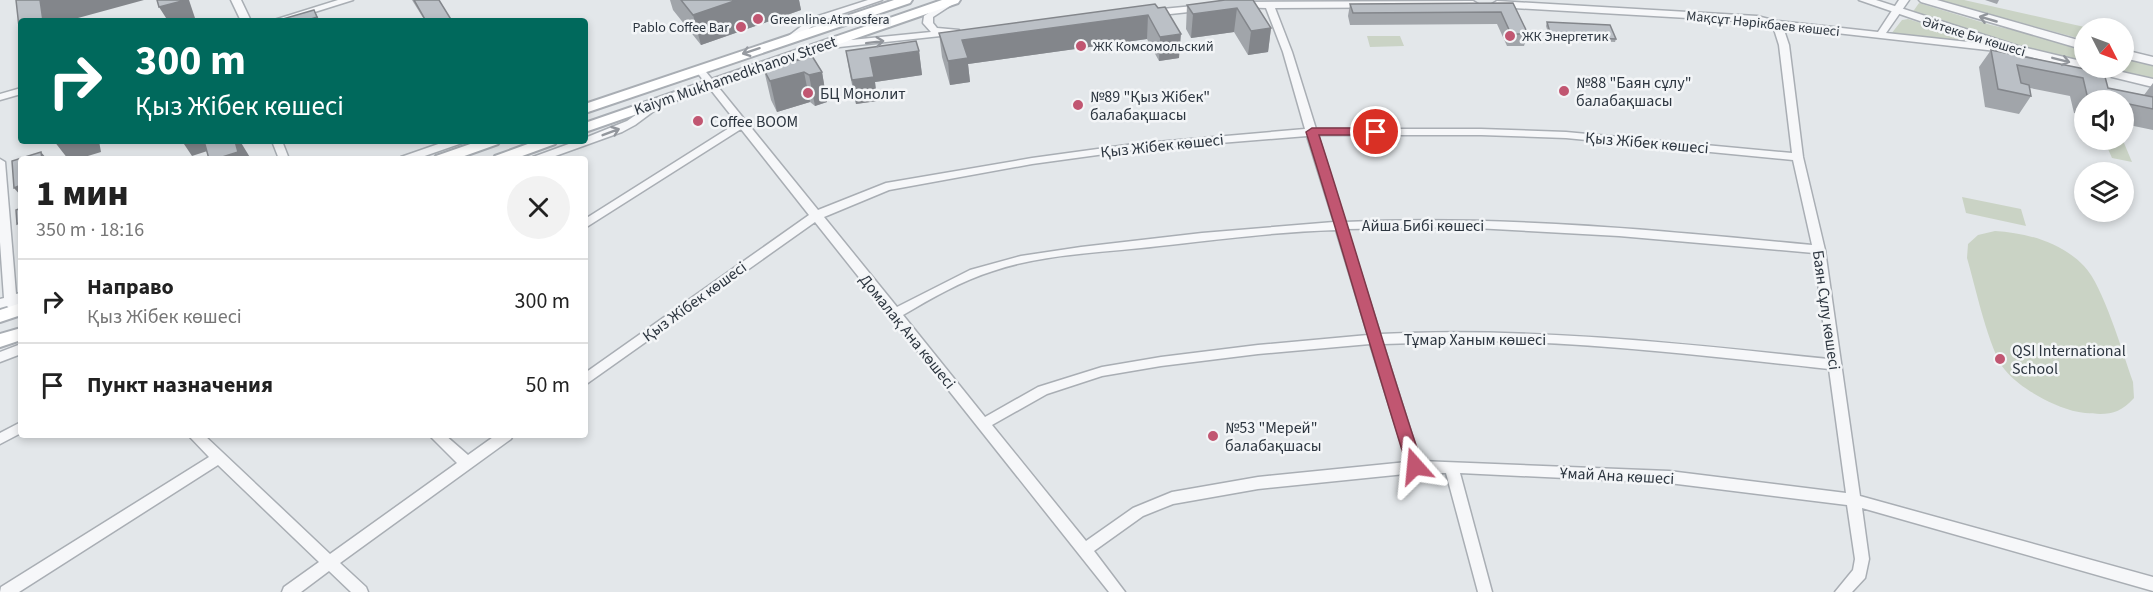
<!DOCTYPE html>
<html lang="ru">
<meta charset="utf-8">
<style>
body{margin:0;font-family:"Source Sans 3",sans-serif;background:#f2f2f2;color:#222;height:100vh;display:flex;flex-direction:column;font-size:22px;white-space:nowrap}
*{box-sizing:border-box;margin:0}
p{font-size:20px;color:#767676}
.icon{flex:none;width:33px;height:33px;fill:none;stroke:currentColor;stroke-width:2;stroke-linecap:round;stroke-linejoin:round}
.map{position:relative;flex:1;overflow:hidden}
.panel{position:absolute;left:18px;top:156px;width:570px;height:282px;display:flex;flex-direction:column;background:#fff;border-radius:6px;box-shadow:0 3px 9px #0003}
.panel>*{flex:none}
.guide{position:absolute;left:18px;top:18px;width:570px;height:126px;border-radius:6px;box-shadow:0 3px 9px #0003;background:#00695c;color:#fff;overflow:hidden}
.needle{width:39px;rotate:132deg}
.controls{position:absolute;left:2074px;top:18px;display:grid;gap:12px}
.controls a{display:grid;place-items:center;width:60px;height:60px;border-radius:50%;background:#fff;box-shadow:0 3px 9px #0003;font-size:30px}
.pin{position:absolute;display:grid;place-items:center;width:51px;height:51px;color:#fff;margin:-26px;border:3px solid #fff;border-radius:50%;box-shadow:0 2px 6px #0007}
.me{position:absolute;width:66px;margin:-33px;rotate:342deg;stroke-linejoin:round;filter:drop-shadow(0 0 4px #0008)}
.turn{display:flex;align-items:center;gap:21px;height:126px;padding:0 18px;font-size:27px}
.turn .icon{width:78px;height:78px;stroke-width:2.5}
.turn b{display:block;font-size:42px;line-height:51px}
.round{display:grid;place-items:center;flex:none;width:63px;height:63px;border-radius:32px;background:#f2f2f2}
.overview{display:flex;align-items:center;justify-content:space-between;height:102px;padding:0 18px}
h1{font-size:36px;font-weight:800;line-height:45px}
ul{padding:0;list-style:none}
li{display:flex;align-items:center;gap:18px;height:84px;padding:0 18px;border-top:2px solid #e0e0e0}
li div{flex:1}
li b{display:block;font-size:22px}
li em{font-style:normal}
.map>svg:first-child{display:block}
.green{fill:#cad3c5}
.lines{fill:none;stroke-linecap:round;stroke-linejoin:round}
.minor-casing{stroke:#a9aeb4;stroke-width:3}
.tertiary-casing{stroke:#a9aeb4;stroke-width:3}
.secondary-casing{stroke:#a9aeb4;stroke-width:4}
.minor{fill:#f6f7f9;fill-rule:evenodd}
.tertiary{fill:#f6f7f9;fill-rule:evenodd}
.secondary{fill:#fff;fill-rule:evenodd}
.wall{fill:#a1a5aa}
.shaded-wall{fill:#83868b}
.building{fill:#bbc0c6;stroke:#83868b;stroke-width:1.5}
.oneway{stroke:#92969c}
.oneway2{stroke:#969aa0}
.route{fill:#c15671;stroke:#7d3849;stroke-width:1.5}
.poi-dot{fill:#c15671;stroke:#f3f5f7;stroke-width:2}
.labels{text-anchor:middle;stroke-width:5;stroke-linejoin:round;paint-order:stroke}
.far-poi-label{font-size:14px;fill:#2d3640;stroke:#f3f5f7;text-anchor:start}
.far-street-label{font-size:14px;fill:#2d3640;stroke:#f3f5f7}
.street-label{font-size:16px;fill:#2d3640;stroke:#f3f5f7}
.poi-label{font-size:16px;fill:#2d3640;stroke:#f3f5f7;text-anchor:start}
</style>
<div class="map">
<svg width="2153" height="592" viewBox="0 0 2153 592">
<rect width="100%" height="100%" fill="#e3e7ea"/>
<path class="green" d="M1937,0H1964L2089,28H2085V40Z
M1919,3L1991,25L2085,47V63L2010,43L1912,13Z
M1908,19L1994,46L1891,34L1902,20Z
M1367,36H1400L1404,46L1370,47Z
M2124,56L2153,64V78L2102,68H2124Z
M2104,140L2124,143L2132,162L2112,158Z
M1962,197L2021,209L2026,226L1966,213Z
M1995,231C2027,233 2061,242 2084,266C2103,285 2123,354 2133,382L2134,398C2119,415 2107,415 2085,413C2068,411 2052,404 2038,396C2026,389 2014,381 2005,370C1989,351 1975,285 1967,258L1968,244L1978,235Z"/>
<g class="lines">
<defs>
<path id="minor" d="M231,0H241L251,21H241Z
M338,0H353L286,21H271Z
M868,0H882L818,22L794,40L791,41L786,38L812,18Z
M948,0H959L933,17V23L937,28L959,30V34L821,49L816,46L821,43L931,32L923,23L924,16Z
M1899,0H1909L1886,33L2014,47L2019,50L2014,53L1783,27L1789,45L1803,157L1825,250L1860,496L2153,577V591L1862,508L1869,559L1865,578L1852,592H1835L1853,570L1855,559L1847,505L1669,483L1460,473L1492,592H1478L1446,473H1415L1258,489L1173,504L1143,516L1094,551L1125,592H1109L815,222L585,385V373L809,215L741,129L585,228V219L737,123L696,71V67H702L818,210L886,183L1032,158L1134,144L1305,129L1283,52L1266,8L1236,7V3L1239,2L1473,1L1478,4L1473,7L1275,8L1292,52L1316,129H1481L1566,132L1792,153L1779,45L1773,26L1757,22L1497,7L1492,4L1497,1L1757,16L1777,21L1878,32ZM1318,135H1481L1566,138L1793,160L1812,245C1657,230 1501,215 1345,222ZM1307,136L1334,222L1202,233L1081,247L1021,256L970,270L897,307L824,217L889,190L1032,164L1134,150ZM1457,227L1619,236L1814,253L1828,359C1678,343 1531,327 1380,334L1347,229ZM1336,230L1368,335L1258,345L1161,357L1102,367L1038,387L985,417L903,315C932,298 961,281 993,271C1040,255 1092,253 1141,248C1206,241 1271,232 1336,230ZM1485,341C1601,343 1715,357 1829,369L1846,493L1669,471L1420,461L1383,344ZM1370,344L1407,462L1258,477L1172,492L1133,508L1086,541L992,425L1047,394L1102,376L1161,366L1258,354Z
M1204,5L1209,8L1207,10L1152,16L1147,13L1152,10Z
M21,88V94L0,100V94Z
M662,97L667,100L666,102L635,125L622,132L547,159H532L533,157L577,141H585V138L627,121Z
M272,141H282L289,159H279Z
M447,141H463L462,143L416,159H400L401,157Z
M0,159L5,162L16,294L21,293V301L18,302L21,305V317L17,316L7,306L0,308V299L4,298L0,242Z
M21,344V354L0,362V352Z
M21,422V433L0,444V433Z
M188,435H204L330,554L457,463L429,435H445L468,455L496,435H513L511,439L340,563L366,587L368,592H351L329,571L301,592H282L284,587L319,562L218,465L19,592H0L1,587L209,457Z"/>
<path id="tertiary" d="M1859,0H1876L2018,46L2085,62V68H2104L2153,79V87L2010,52Z
M1919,0H1937L2085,42V50L1921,2Z
M2124,50L2153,57V65L2124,58Z"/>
<path id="secondary" d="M894,0H912L910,3L585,113V104Z
M942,0H960L958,3L585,132V123Z
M479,141H500L498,144L456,159H434L436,156Z
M536,141H557L555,144L514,159H493L495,156Z
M21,303V315L0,322V310Z
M21,328V340L0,347V334Z"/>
</defs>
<use href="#minor" class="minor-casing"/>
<use href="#tertiary" class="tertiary-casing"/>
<use href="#secondary" class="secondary-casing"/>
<use href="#minor" class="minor"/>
<use href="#tertiary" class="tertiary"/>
<use href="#secondary" class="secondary"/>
</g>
<path class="wall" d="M412,0H439L452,21H425Z
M670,0H799L801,10L701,45L673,10Z
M1225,0L1271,28L1268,52L1248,55L1234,32L1191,38L1186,29L1187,5Z
M1985,0H1999L1997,4Z
M1513,3L1528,34L1524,46H1507L1497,24L1350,25L1348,16L1350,4Z
M1158,8L1179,58L1159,61L1147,39L968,64L970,82L950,85L942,57L939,33Z
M1547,22L1616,39L1615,42L1550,39L1546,26Z
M1991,50L2104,73L2108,88L2144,95L2153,83V130L2124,124V100H2085V115L2074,113L2070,96L2030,88L2031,96L2019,114L1985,107L1979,67Z
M846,51H919L922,75L875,82L877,101L856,104L850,75Z
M764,70L822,72L827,102L815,106L810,102L777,112L771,100Z"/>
<path class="shaded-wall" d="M40,0H144L67,21H43Z
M181,0H189L196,21H168L159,7Z
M737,0H799L801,10L701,45L693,15Z
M1237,8L1234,32L1191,38L1193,14Z
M314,10L320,21H305Z
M1148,15L1147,39L968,64L970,82L950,85L948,61L962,40Z
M1271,28L1268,52L1248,55L1251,31Z
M1181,34L1179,58L1159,61L1160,37Z
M919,51L922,75L875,82L877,101L856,104L852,80L870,58Z
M804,72L810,102L777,112L770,81Z
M822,72L827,102L815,106L809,75Z
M54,141H99L101,152L78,159H68Z
M182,141H240L251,159H216L235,142L192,156Z
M41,152L47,159H42Z
M21,185V196L14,188Z"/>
<path class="building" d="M16,0H40L43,21H21V45Z
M157,0H181L182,1L159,7Z
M414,0H439L452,21H426Z
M681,0H737L693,15Z
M1225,0H1253L1271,28L1251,31L1237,8L1193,14L1187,5Z
M1513,3L1528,34H1511L1501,12L1353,13L1350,4Z
M1155,4L1158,8L1165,7L1181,34L1160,37L1148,15L962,40L968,58L948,61L939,33Z
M314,10L317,17L305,21H280L279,20Z
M1547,22L1610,25L1616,39L1551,36Z
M916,41L919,51L870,58L874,77L852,80L846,51Z
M1991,50L2104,73L2108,88L2153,97V109L2124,103V100H2113L2087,95L2083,78L2017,65L2021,83L2029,85L2031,96L1998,89Z
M812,56L822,72L809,75L804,72L770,81L764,70Z
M204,141H235L238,152L216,159H209Z
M41,152L42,159H21V185L14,188L12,161Z
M21,208V222L17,224L16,210Z"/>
<defs><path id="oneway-shaft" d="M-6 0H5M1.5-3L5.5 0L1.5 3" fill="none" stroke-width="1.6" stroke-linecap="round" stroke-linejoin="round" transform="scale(1.5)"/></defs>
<g class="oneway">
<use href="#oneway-shaft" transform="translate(1988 19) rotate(-164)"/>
<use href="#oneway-shaft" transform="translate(875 42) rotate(-7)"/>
<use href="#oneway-shaft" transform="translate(2061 60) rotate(14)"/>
<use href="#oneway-shaft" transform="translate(611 132) rotate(-21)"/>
</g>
<use class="oneway2" href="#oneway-shaft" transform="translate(751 51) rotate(162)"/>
<path class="route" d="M1312,128H1376L1382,132L1376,135H1319C1355,245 1386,357 1423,466L1421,471L1415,473L1410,471L1407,466C1372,355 1341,243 1306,132Z"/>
<g class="poi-dot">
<circle cx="758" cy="19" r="6"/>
<circle cx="741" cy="27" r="6"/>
<circle cx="1510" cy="36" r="6"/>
<circle cx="1081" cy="46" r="6"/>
<circle cx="1564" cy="91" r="6"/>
<circle cx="808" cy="93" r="6"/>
<circle cx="1078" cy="105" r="6"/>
<circle cx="698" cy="121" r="6"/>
<circle cx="2000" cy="359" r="6"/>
<circle cx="1213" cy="436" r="6"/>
</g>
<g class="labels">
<g class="far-poi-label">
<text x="770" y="24">Greenline.Atmosfera</text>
<text x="729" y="32" text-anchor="end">Pablo Coffee Bar</text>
<text x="1522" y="41">ЖК Энергетик</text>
<text x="1093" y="51">ЖК Комсомольский</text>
</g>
<g class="far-street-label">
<text transform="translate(1763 23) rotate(6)" y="5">Мақсұт Нәрікбаев көшесі</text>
<text transform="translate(1974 36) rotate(17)" y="5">Әйтеке Би көшесі</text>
</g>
<g class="street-label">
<text transform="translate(735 75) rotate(-19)" y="6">Kaiym Mukhamedkhanov Street</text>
<text transform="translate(1647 142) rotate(5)" y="6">Қыз Жібек көшесі</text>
<text transform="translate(1162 145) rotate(-6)" y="6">Қыз Жібек көшесі</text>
<text x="1423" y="231">Айша Бибі көшесі</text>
<text transform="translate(694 301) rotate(-36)" y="6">Қыз Жібек көшесі</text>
<text transform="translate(1827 310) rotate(82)" y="6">Баян Сұлу көшесі</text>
<text transform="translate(908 331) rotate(51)" y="6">Домалақ Ана көшесі</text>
<text x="1475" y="345">Тұмар Ханым көшесі</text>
<text transform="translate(1617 475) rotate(3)" y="6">Ұмай Ана көшесі</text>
</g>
<g class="poi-label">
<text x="1576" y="88">№88 "Баян сұлу"<tspan x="1576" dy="18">балабақшасы</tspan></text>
<text x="820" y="99">БЦ Монолит</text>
<text x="1090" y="102">№89 "Қыз Жібек"<tspan x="1090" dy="18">балабақшасы</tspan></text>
<text x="710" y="127">Coffee BOOM</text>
<text x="2012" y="356">QSI International<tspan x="2012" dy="18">School</tspan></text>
<text x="1225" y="433">№53 "Мерей"<tspan x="1225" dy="18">балабақшасы</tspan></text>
</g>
</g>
</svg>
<div class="controls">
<a><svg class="needle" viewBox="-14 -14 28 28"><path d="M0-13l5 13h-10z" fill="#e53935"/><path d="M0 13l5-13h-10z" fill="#767676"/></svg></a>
<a><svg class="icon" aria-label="sound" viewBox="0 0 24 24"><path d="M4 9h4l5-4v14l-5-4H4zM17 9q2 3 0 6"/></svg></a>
<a><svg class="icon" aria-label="layers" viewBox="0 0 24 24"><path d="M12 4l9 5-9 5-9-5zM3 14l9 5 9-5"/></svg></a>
</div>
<div class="pin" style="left:1376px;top:132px;background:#d93025"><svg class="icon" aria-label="arrive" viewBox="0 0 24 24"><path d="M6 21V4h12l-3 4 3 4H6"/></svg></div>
<svg class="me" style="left:1415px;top:466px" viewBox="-20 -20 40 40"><path d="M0-17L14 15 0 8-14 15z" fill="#c15671" stroke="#fff" stroke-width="4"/></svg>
<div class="guide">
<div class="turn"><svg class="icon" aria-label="right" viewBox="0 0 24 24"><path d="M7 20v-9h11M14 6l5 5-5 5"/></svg><div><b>300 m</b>Қыз Жібек көшесі</div></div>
</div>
<section class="panel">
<div class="overview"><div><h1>1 мин</h1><p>350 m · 18:16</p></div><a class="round"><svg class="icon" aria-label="close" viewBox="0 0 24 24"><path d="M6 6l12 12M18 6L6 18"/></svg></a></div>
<ul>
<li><svg class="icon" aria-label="right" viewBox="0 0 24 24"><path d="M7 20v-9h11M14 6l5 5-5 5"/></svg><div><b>Направо</b><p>Қыз Жібек көшесі</p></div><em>300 m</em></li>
<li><svg class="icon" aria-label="arrive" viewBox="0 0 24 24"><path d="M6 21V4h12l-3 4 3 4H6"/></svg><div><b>Пункт назначения</b></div><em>50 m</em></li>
</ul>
</section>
</div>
